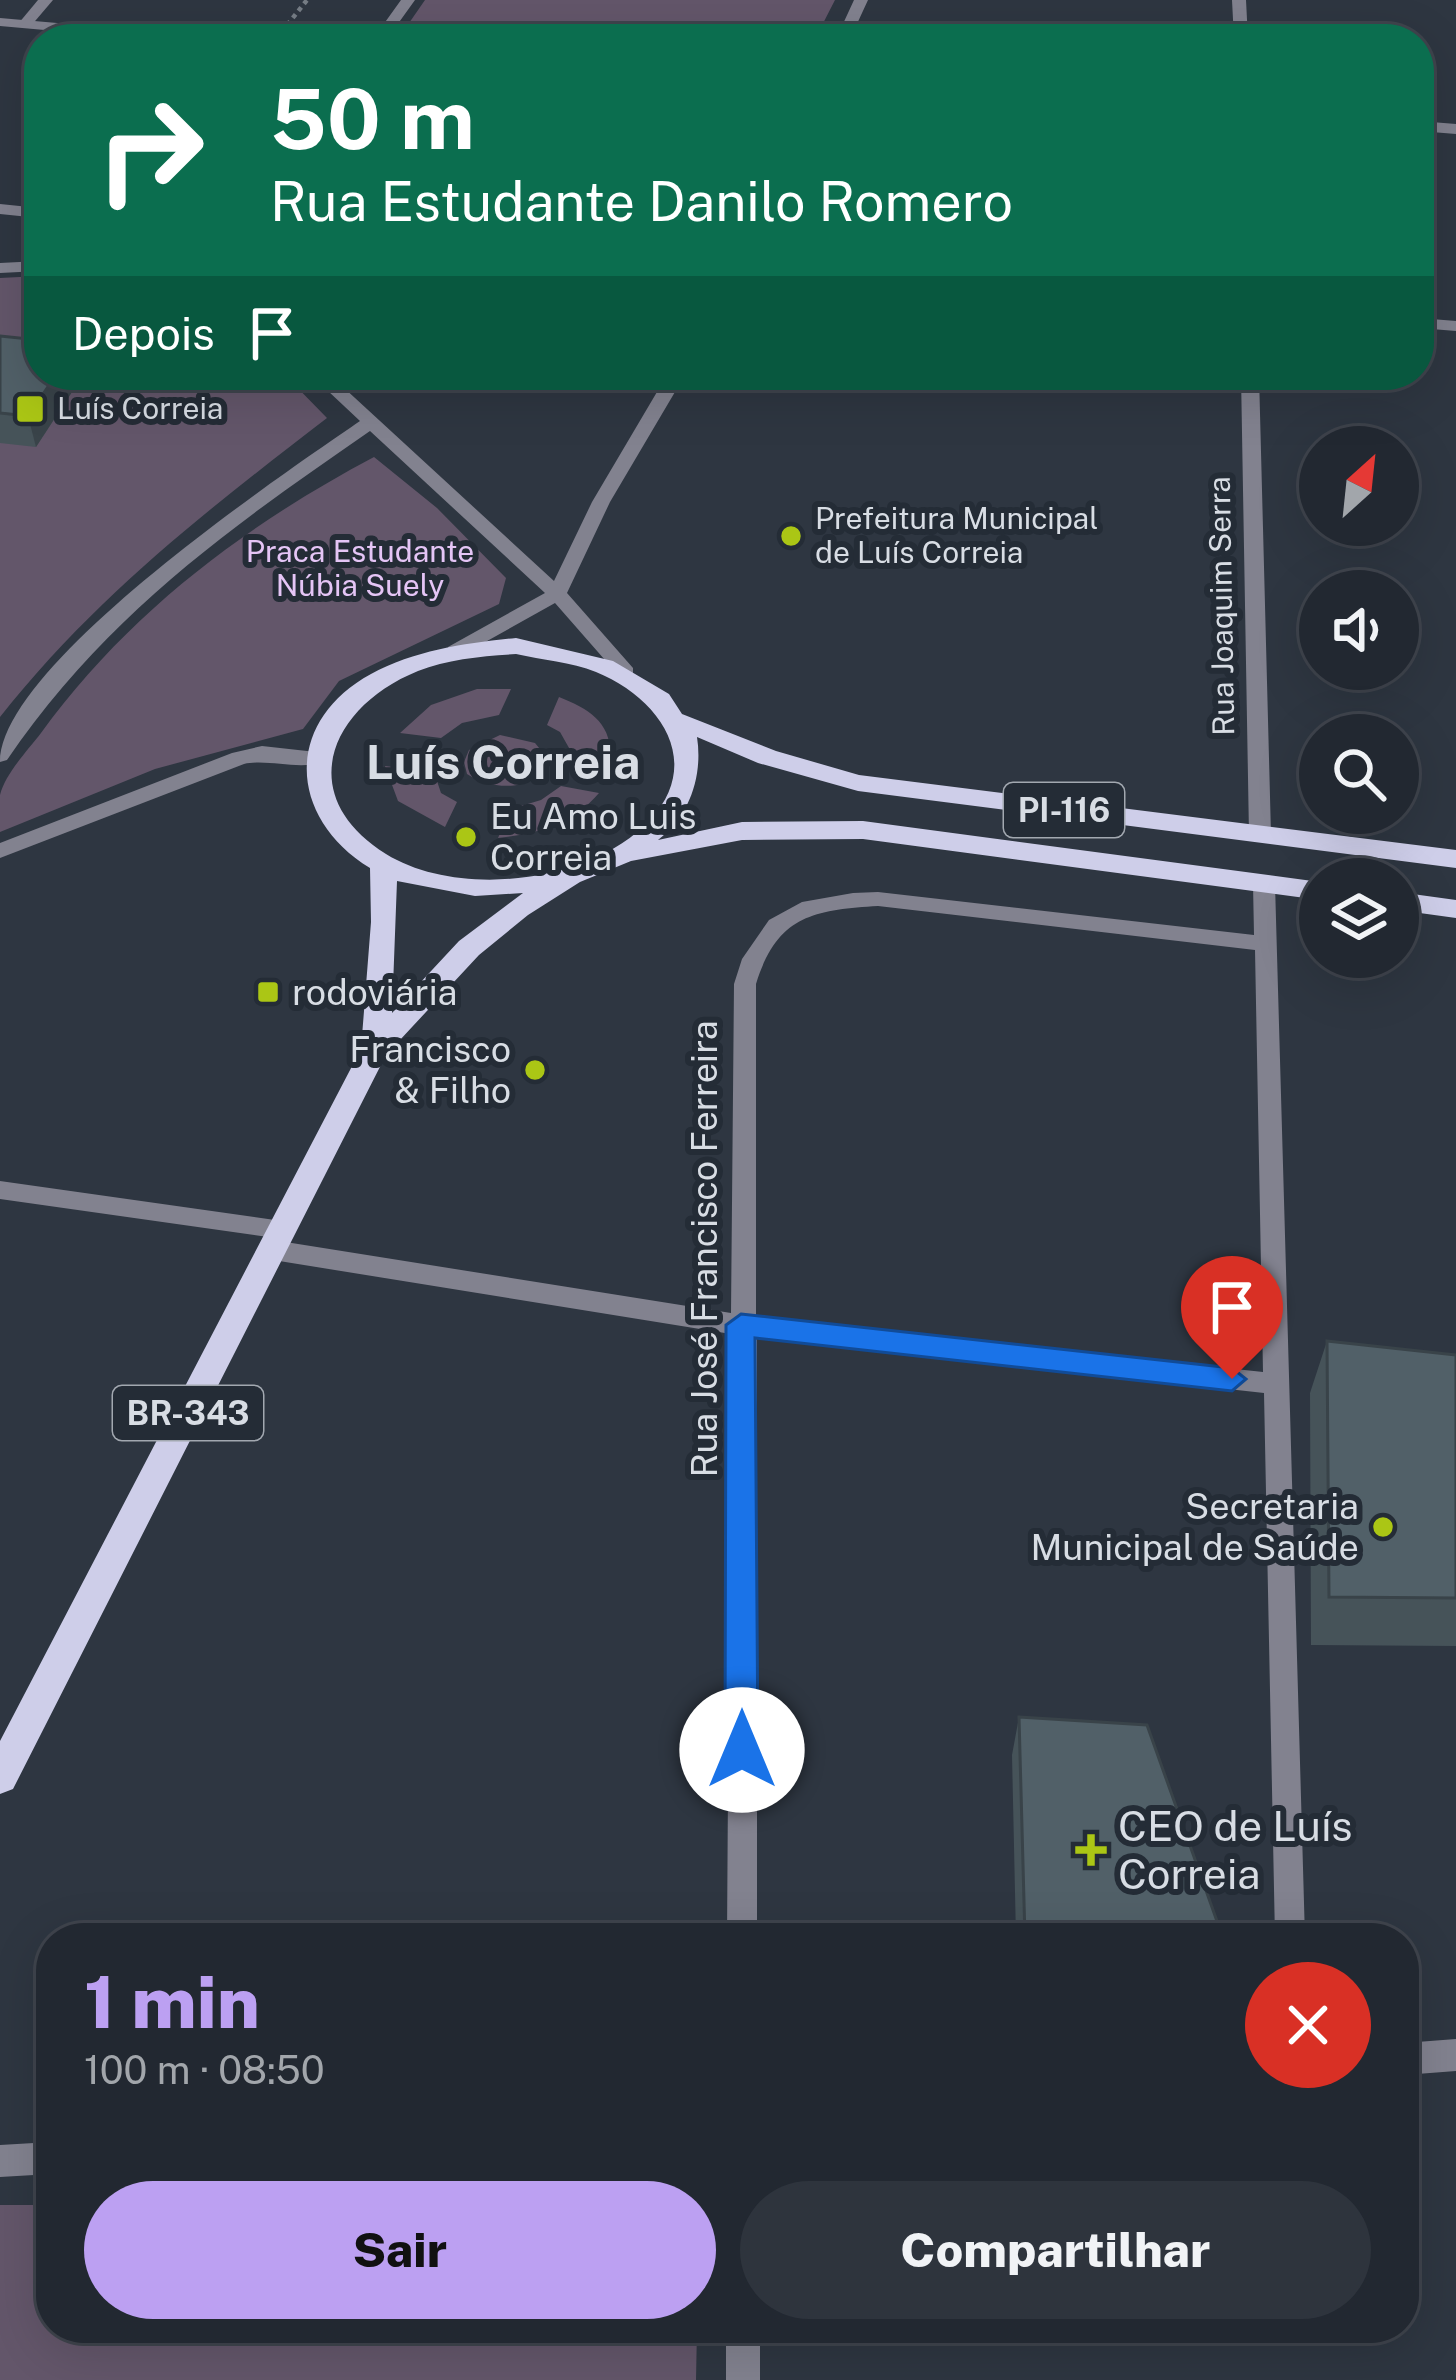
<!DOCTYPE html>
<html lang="pt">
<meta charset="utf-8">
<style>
body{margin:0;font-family:"Public Sans",sans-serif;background:#2e343d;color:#f1f3f6;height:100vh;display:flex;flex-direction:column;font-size:45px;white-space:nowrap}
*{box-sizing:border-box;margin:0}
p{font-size:39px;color:#a2a6ab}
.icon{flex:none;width:66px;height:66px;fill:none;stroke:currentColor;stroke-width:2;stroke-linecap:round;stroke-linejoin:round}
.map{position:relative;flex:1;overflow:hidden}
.drawer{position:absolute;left:36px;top:1923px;width:1383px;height:420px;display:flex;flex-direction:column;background:#222831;border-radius:48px;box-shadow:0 12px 48px #0002,0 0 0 3px #3f444d}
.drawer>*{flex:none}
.top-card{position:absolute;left:24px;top:24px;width:1410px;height:366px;border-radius:48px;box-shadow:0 12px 48px #0002,0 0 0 3px #3f444d;background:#0b6e4f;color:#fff;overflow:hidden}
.needle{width:78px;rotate:27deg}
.fabs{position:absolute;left:1299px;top:426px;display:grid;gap:24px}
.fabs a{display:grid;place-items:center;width:120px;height:120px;border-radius:50%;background:#222831;box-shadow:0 12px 48px #0002,0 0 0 3px #3f444d;font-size:60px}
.pin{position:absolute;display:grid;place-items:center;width:102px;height:102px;color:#fff;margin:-123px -51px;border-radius:50% 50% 50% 0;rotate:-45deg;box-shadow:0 0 12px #0007}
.pin .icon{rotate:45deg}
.me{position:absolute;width:132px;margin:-66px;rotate:0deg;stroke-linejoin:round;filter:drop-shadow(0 0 9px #0008)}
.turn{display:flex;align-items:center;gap:42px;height:252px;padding:0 48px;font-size:54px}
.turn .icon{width:156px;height:156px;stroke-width:2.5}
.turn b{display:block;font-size:84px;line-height:102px}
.then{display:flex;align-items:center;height:114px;padding:0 48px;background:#0003;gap:24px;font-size:45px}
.round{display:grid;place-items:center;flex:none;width:126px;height:126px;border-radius:63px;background:#2e343d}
.summary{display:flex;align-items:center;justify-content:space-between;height:204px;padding:0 48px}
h1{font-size:72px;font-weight:800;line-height:90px;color:#bca0f2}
.button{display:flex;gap:24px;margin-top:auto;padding:24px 48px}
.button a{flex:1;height:138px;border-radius:72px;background:#bca0f2;color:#111;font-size:48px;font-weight:800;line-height:138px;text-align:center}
.button a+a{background:#2e343d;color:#f1f3f6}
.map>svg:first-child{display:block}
.green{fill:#63566a}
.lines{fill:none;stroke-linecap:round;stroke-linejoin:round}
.path{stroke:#767d86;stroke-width:4.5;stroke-dasharray:4.5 4.5;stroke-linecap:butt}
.service{fill:#82828f;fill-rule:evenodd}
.minor{fill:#82828f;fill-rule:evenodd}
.tertiary{fill:#82828f;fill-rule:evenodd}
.primary{fill:#cecee9;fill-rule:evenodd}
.wall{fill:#465359}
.shaded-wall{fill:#394349}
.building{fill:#516068;stroke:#394349;stroke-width:3}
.route{fill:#1a73e8;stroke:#114b97;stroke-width:3}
.poi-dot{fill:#abc615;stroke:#242c36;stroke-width:4.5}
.labels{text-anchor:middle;stroke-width:12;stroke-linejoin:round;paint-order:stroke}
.far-poi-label{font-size:30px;fill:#d8dde4;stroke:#242c36;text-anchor:start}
.far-park-label{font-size:30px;fill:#e5c5f6;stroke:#242c36}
.far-street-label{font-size:30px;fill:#d8dde4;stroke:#242c36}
.shield{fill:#242c36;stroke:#a2a8b0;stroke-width:3}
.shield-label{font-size:33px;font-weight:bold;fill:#d8dde4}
.poi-label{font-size:36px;fill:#d8dde4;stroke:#242c36;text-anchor:start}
.street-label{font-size:36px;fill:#d8dde4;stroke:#242c36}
.near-poi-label{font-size:42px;fill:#d8dde4;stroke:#242c36;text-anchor:start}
.district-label{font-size:48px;font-weight:bold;fill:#d8dde4;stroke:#242c36}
</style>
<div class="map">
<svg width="1456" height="2380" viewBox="0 0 1456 2380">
<rect width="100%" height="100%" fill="#2e3641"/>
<path class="green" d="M425,0H835L815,39H398Z
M39,276V375H285L327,418C205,512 97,595 0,717V278Z
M374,457L437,508L506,578L499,604L339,681L303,729L155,769L0,832C0,821 0,805 0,795C5,774 28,750 41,733C128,613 244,526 374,457Z
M477,689H511L499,715L462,723L441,738L400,733L431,705Z
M559,697C590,709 613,724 610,759L573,755L560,732L547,725Z
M500,735L535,743L544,754C543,794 492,791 467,774L464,762L469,750Z
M385,766L434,772L441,793L457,802L445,827L398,801Z
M561,786L599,793C573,824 537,834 498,838L511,809L541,800Z
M0,2205H51V2328H697L696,2380H0Z"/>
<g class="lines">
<path class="path" d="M276,39L307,0"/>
<path class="service" d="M38,0H53L30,27H20L18,24Z"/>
<path class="minor" d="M401,0H415L387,39H373Z
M854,0H868L850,39H836Z
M1232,0H1246L1248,39H1234Z
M0,18L194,35L201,39H145L0,26Z
M1419,121L1456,124V134L1419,131Z
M39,261V271L0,273V263Z
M311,375H330L554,581L592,502L667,375H685L610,502L567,593L633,668V676H619L555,603L462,655H448V647L545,593L370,431C228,529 106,615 7,760L0,762C0,665 280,476 360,421Z
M1241,375H1259L1271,835L1260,842L1249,835Z
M262,746L316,752L326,759C307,773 269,758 244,764L0,858V843L232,753Z
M1264,877L1275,884L1305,1938H1275L1264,1393L757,1337V1938H727L731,1334L273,1260L264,1257L261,1250L264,1243L273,1240L731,1313L734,984L742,959L769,920L802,902L853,893L878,892L1254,935L1253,884ZM878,906L1255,950L1263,1372L756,1317V984C777,916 813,910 878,906Z
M0,1181L282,1221L291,1223L294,1230L291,1237L282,1239L0,1199Z
M1456,2039V2071L1404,2075V2043Z
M51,2142V2174L0,2177V2145Z
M726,2328H760V2380H726Z"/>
<path class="tertiary" d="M0,204L39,208V218L0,214Z
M1419,318L1456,321V331L1419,328Z"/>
<path class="primary" d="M516,638L613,661L669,694L682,714L776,751L859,775L1456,850V868L858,791L758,763L697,737C703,775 690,816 658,840L742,822L863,821L1320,882V900L863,839L742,840L631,861L580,882L528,915L479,955L386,1055L13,1789L0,1794V1741L361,1049L371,922L370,868C288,818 283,722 371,674C416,650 466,643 516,638ZM516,654C542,660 571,662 596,672C658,697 705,761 650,820C592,883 459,899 386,854C293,796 329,707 418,671C448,659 483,656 516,654ZM397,881L475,896L523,893L459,941L392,1013Z
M1398,892L1456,900V918L1398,910Z"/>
</g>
<path class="wall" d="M0,336L39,375H83L36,447L0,443Z
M1327,1341L1456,1355V1646L1311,1645L1310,1393Z
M1019,1717L1223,1938H1016L1012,1755Z"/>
<path class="shaded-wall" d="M56,375H83L36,447L28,416Z"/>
<path class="building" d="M0,336L39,340V375H56L28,416L0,413Z
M1327,1341L1456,1355V1598L1329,1597Z
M1019,1717L1147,1725L1223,1938H1025Z"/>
<path class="route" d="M741,1314L1232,1368L1246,1379L1232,1391L755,1338L758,1750L753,1760L742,1765L730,1760L725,1750L726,1325Z"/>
<g class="poi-dot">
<rect x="15" y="394" width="30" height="30" rx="6"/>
<circle cx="791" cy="536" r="12"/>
<circle cx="466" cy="837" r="12"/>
<rect x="256" y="980" width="24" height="24" rx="6"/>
<circle cx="535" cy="1070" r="12"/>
<circle cx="1383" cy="1527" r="12"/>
<path d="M1085 1832h12v12h12v12h-12v12h-12v-12h-12v-12h12z"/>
</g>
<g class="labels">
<g class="far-poi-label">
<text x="57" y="419">Luís Correia</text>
<text x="815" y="529">Prefeitura Municipal<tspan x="815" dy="34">de Luís Correia</tspan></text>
</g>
<g class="far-park-label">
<text x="360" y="562">Praca Estudante<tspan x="360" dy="34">Núbia Suely</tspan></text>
</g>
<g class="far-street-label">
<text transform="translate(1222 606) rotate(-91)" y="10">Rua Joaquim Serra</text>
</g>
<g class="shield">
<rect x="1004" y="783" width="120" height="54" rx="9"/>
<rect x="113" y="1386" width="150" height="54" rx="9"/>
</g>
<g class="shield-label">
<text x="1064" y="822">PI-116</text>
<text x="188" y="1425">BR-343</text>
</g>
<g class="poi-label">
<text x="490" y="829">Eu Amo Luis<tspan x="490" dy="41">Correia</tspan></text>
<text x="292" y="1005">rodoviária</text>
<text x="511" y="1062" text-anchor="end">Francisco<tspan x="511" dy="41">&amp; Filho</tspan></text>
<text x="1359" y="1519" text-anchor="end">Secretaria<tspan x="1359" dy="41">Municipal de Saúde</tspan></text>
</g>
<g class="street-label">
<text transform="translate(704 1249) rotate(-90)" y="13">Rua José Francisco Ferreira</text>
</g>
<g class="near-poi-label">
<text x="1118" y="1841">CEO de Luís<tspan x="1118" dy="48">Correia</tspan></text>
</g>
<g class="district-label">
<text x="503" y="779">Luís Correia</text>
</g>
</g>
</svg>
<div class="fabs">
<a><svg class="needle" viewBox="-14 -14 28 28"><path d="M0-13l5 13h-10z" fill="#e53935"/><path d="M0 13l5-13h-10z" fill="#a2a6ab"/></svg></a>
<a><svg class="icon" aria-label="sound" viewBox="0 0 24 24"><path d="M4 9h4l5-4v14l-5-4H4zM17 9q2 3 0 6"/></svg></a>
<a><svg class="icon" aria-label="search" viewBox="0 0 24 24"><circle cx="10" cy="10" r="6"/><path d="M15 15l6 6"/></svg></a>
<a><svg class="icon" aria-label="layers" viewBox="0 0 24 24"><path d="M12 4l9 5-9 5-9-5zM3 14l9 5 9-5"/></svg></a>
</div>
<div class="pin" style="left:1232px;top:1379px;background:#d93025"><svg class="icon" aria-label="arrive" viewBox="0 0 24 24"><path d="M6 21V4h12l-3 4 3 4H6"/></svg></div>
<svg class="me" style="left:742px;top:1750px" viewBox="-20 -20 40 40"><circle r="19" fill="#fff"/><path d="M0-13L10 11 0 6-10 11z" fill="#1a73e8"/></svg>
<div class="top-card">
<div class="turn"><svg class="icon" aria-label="right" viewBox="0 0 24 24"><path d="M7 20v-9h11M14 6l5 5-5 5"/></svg><div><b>50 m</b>Rua Estudante Danilo Romero</div></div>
<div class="then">Depois<svg class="icon" aria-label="arrive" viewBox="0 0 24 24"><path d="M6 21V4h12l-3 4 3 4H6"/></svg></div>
</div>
<section class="drawer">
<div class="summary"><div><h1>1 min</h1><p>100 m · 08:50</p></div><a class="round" style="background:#d93025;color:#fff"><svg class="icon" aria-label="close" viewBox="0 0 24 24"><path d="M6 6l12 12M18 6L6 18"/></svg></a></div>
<div class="button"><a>Sair</a><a>Compartilhar</a></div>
</section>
</div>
